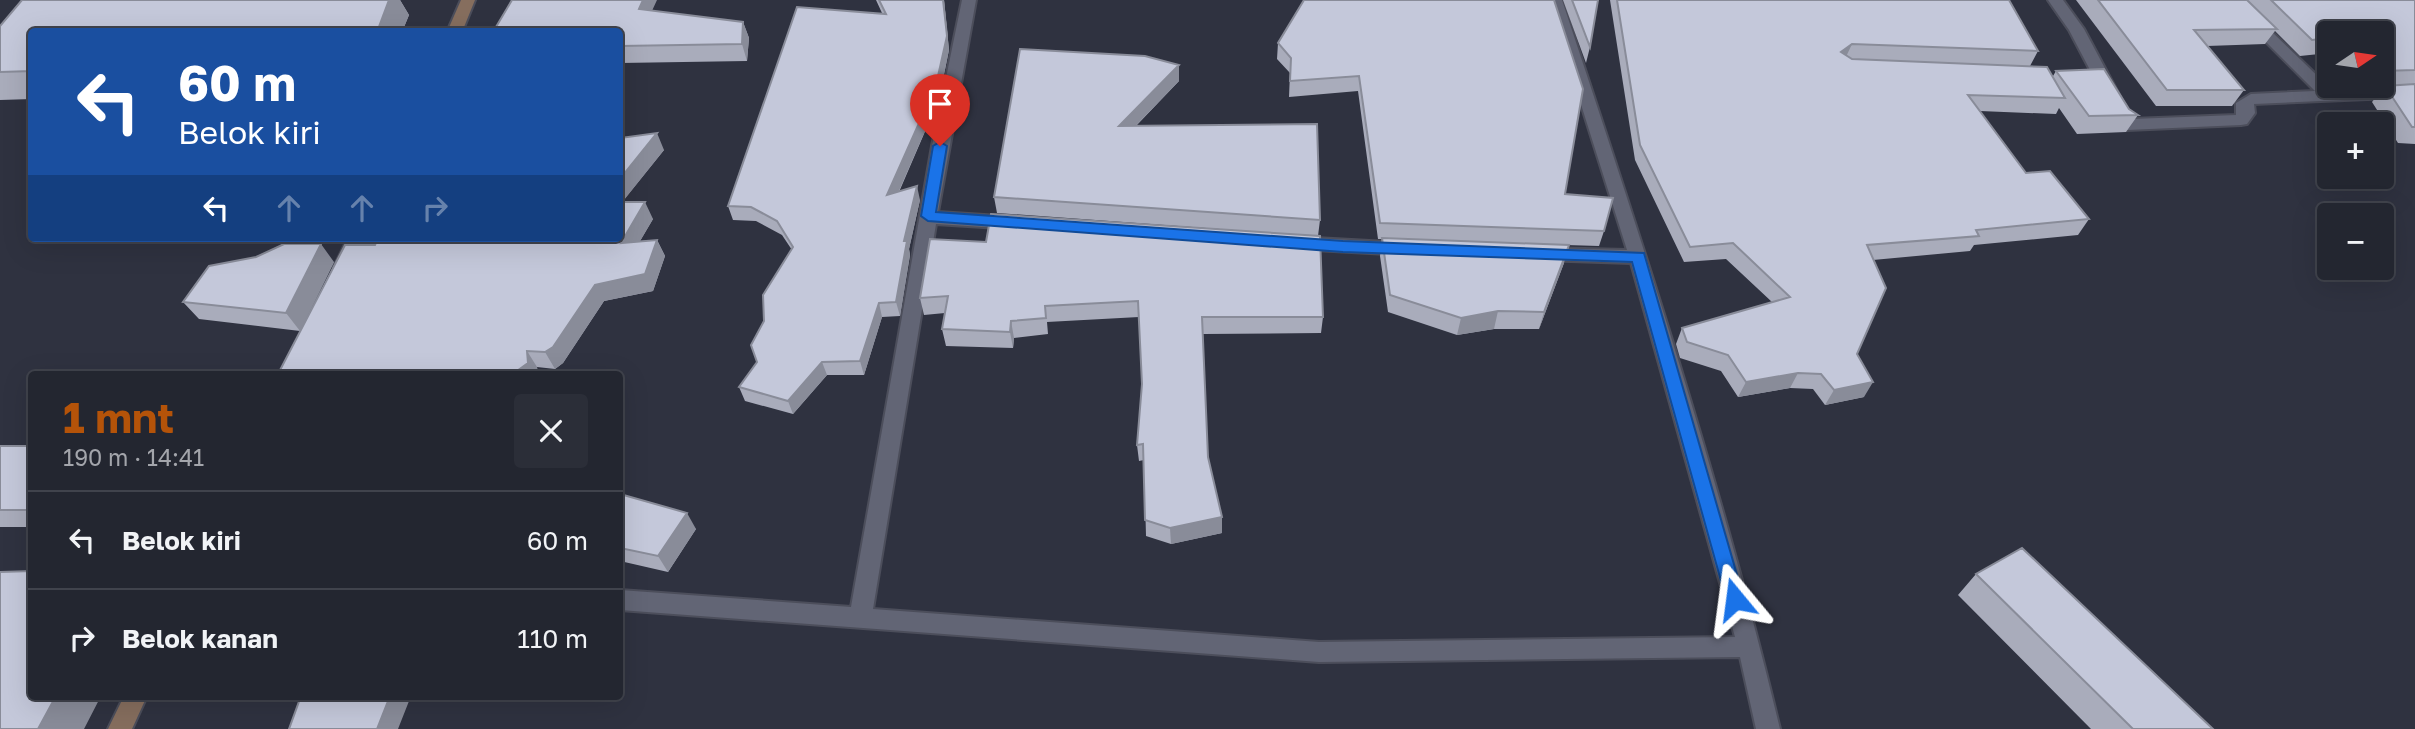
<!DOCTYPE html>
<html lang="id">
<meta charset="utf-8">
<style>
body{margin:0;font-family:"Golos Text",sans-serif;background:#2b2e38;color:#f1f3f6;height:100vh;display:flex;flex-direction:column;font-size:26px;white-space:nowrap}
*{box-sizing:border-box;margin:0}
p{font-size:23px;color:#a3a5ab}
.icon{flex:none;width:38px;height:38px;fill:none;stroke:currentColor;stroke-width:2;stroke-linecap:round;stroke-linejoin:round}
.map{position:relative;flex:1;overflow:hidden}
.drawer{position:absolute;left:28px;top:371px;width:595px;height:329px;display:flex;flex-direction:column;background:#232630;border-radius:7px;box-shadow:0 7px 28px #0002,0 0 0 2px #40434c}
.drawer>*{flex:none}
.hud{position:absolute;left:28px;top:28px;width:595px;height:214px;border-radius:7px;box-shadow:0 7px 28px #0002,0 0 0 2px #40434c;background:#1a4fa0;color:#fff;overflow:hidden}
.needle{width:46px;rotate:77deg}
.controls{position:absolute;left:2317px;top:21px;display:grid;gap:14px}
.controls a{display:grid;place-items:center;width:77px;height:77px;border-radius:7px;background:#232630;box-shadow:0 7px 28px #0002,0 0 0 2px #40434c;font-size:35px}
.pin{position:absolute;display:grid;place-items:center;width:60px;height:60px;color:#fff;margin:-72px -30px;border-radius:50% 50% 50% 0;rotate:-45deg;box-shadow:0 0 7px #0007}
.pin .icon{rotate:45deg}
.me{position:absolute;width:77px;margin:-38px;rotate:344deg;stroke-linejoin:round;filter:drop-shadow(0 0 5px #0008)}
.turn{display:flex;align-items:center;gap:24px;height:147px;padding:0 35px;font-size:32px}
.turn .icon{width:91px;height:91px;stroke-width:2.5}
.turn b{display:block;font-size:49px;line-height:60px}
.lanes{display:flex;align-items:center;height:66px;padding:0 35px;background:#0003;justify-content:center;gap:35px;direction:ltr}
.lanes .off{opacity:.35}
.round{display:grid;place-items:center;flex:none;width:74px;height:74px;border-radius:7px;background:#2b2e38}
.summary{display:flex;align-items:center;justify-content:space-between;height:119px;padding:0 35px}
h1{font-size:42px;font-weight:700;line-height:52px;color:#b45309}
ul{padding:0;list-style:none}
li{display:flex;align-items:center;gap:21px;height:98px;padding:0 35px;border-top:2px solid #40434c}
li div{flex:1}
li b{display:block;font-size:26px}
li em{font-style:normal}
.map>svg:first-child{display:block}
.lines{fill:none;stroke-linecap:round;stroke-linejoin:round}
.minor-casing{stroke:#4c4e5b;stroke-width:4}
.secondary-casing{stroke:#4c4e5b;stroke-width:4}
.minor{fill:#626575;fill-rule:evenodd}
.secondary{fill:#866e5e;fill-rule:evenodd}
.wall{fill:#a9acbb}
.shaded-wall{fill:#898c99}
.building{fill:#c4c8da;stroke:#898c99;stroke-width:2}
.route{fill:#1a73e8;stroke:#114b97;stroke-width:2}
</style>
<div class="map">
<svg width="2415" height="729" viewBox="0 0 2415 729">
<rect width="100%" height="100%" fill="#2f3240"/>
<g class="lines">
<defs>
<path id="minor" d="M962,0H976L938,212L1015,217L1024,223L1015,229L936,224L873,609L1319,642L1735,637L1631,263L1541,260L1532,254L1541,248L1627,250L1548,0H1562C1642,241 1721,482 1780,729H1756L1740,657L1319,662L620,610V590L851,607L932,146Z
M2048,0H2063L2084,29L2132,119L2236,115V103L2251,94L2315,91L2224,0H2239L2333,91L2415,87V97L2254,104L2255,113L2247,124L2241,125L2127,130L2119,125L2069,30Z
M1297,237L1406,243L1415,249L1406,255L1297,249L1288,243Z"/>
<path id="secondary" d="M461,0H475L462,32H447Z
M348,238H366L349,272L343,273L334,267Z
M124,696H147L132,729H108Z"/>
</defs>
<use href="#minor" class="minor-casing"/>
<use href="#secondary" class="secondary-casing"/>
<use href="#minor" class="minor"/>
<use href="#secondary" class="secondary"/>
</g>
<path class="wall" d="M22,0H400L409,15L402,32H32V99L0,100V26Z
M876,0H944L949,50L939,99L899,192L920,200L909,249L910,255L900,316L882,317L864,375H827L793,414L745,401L739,387L757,362L764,321L792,250L782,235L756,221L733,220L728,206L882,13Z
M1304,0L1565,194L1604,231L1599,246L1504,243L1564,263L1539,329H1494L1457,335L1388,312L1380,256L1382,239H1378L1358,91L1289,97L1290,73L1277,59L1278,43Z
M1563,0H1598L1590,47L1586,63Z
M1610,0H2009L2038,51L2030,66L2053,76L2056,71L2129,109L2138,115L2126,132L2077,134L2059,108L2056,114L1980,111L2026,173L2089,219L2078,235L1974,245L1970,251L1873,260L1857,354L1864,397L1825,405L1813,389L1790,388L1738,397L1721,371L1680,358L1676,344L1682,328L1772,302L1726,259L1684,262L1635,160Z
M2076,0H2415V144L2398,143L2372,102L2385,86L2362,87V86H2382V33H2329V53L2300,56L2275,31L2265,44L2207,46L2244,90L2232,106H2156Z
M652,11L743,22L749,38L747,61L620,63V32Z
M1179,65V81L1136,126L1320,220L1318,236L997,213L994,197Z
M620,138L664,150L622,202L653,219L640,241L657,240L665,256L653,291L604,301L563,363L555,369L537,367L538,374H278L375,245Z
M930,239L1323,317L1321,333L1203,334L1208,457L1222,517V533L1171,544L1146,536L1144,460L1139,461L1137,445L1142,384L1139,317L1047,322L1048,334L1014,338L1013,348L946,346L942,329L945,313L924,315L920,298Z
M334,262L300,331L199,319L183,302Z
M0,446H32V527H0Z
M620,494L696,529L668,572L620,561Z
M1976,574L2213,729H2091L1958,595Z"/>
<path class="shaded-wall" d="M389,0H400L409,15L402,32H377Z
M643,0H657L645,26L639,9Z
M943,0H944L949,50L939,99L891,209L887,195Z
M743,22L749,38L747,61L742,44Z
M1852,44L1845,59L1841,52Z
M1179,65V81L1120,142L1119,126Z
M657,133L664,150L620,205V179Z
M917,186L920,200L909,249L910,255L900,316L896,302L904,241Z
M645,202L653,219L629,260L621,243Z
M657,240L665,256L653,291L604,301L563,363L555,369L545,352L595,285Z
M321,244L334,262L300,331L286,313Z
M1569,245L1564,263L1539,329L1544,312Z
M879,303L882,317L864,375L860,361Z
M1498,311L1494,329L1457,335L1461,318Z
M1011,321L1014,338L1013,348L1010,332Z
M527,351L537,367L538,374H515L514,373Z
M822,362L827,375L793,414L788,401Z
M1798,373L1790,388L1738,397L1746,382Z
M1873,382L1864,397L1825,405L1834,390Z
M687,513L696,529L668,572L658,556Z
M1222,517V533L1171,544L1170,528Z
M56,696H101L84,729H38Z
M390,696H411L398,729H377Z"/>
<path class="building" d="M22,0H389L377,32H32V71L0,72V26Z
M512,0H643L639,9L743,22L742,44L620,46V32H493Z
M879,0H943L947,36L936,85L887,195L917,186L904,241H907L896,302L879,303L860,361L822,362L788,401L739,387L757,362L751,345L764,321L763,295L793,247L777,221L751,207L728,206L797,7L886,14Z
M1304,0H1554L1583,89L1565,194L1613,198L1604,231L1380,223L1359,76L1290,81L1291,58L1278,43Z
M1572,0H1598L1590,47Z
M1617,0H2009L2038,51L1852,44L1841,52L1852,59L2047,67L2065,98L1968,95L2026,173L2050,171L2089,219L1976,230L1979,236L1867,245L1886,288L1857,354L1873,382L1834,390L1821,374L1798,373L1746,382L1728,355L1687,342L1682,328L1790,297L1733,243L1690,247L1640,145Z
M2098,0H2247L2277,29L2194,30L2244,90H2167Z
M2271,0H2415V70L2382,71V33H2329V38L2312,40Z
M1020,49L1145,56L1179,65L1119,126L1317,124L1320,220L994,197Z
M2104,69L2129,109L2138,115L2089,116L2056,71Z
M2415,84V127H2412L2385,86Z
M657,133L620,179V138Z
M620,202H645L621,243L657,240L645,274L595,285L553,347L545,352L527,351L528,363L514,373L516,374H278L345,245H375L378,238H620Z
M991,214L1320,236L1323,317H1202L1208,457L1222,517L1170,528L1145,520L1143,444L1137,445L1142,384L1138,301L1045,306L1046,318L1011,321L1010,332L942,329L948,296L920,298L930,239L986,242Z
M1382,238L1569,245L1544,312L1498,311L1461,318L1390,295Z
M284,244H321L286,313L183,302L209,266L256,257Z
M0,446H32V510H0Z
M620,494L687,513L658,556L620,548Z
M2022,548L2213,729H2133L1976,574Z
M32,571V696H56L38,729H0V572Z
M301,696H390L377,729H289Z"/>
<path class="route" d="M940,142L947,146L936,212L1343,241L1644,253L1744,599L1741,605H1728L1726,599L1632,262L1343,252L928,221L921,216L933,146Z"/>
</svg>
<div class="controls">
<a><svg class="needle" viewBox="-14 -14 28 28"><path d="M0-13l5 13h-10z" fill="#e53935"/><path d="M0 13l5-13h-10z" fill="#a3a5ab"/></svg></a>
<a>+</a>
<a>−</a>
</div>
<div class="pin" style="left:940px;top:146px;background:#d93025"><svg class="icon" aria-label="arrive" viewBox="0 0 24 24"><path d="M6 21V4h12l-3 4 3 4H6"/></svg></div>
<svg class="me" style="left:1735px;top:599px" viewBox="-20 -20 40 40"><path d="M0-17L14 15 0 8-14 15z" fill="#1a73e8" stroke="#fff" stroke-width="4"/></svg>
<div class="hud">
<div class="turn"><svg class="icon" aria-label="left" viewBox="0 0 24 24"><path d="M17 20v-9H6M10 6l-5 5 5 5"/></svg><div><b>60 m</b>Belok kiri</div></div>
<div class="lanes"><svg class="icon" aria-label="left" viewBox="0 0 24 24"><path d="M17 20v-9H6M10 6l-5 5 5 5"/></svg><svg class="icon off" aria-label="ahead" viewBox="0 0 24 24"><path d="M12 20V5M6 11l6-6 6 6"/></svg><svg class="icon off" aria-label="ahead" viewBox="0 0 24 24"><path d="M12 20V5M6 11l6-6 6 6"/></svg><svg class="icon off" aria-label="right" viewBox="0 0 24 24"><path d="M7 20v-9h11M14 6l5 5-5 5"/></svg></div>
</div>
<section class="drawer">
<div class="summary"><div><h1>1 mnt</h1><p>190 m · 14:41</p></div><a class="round"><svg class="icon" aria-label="close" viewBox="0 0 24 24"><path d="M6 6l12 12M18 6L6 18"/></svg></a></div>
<ul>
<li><svg class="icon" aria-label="left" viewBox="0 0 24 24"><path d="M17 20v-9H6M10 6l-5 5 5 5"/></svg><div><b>Belok kiri</b></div><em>60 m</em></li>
<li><svg class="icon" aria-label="right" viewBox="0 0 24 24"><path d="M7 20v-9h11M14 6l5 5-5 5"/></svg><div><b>Belok kanan</b></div><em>110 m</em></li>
</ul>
</section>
</div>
